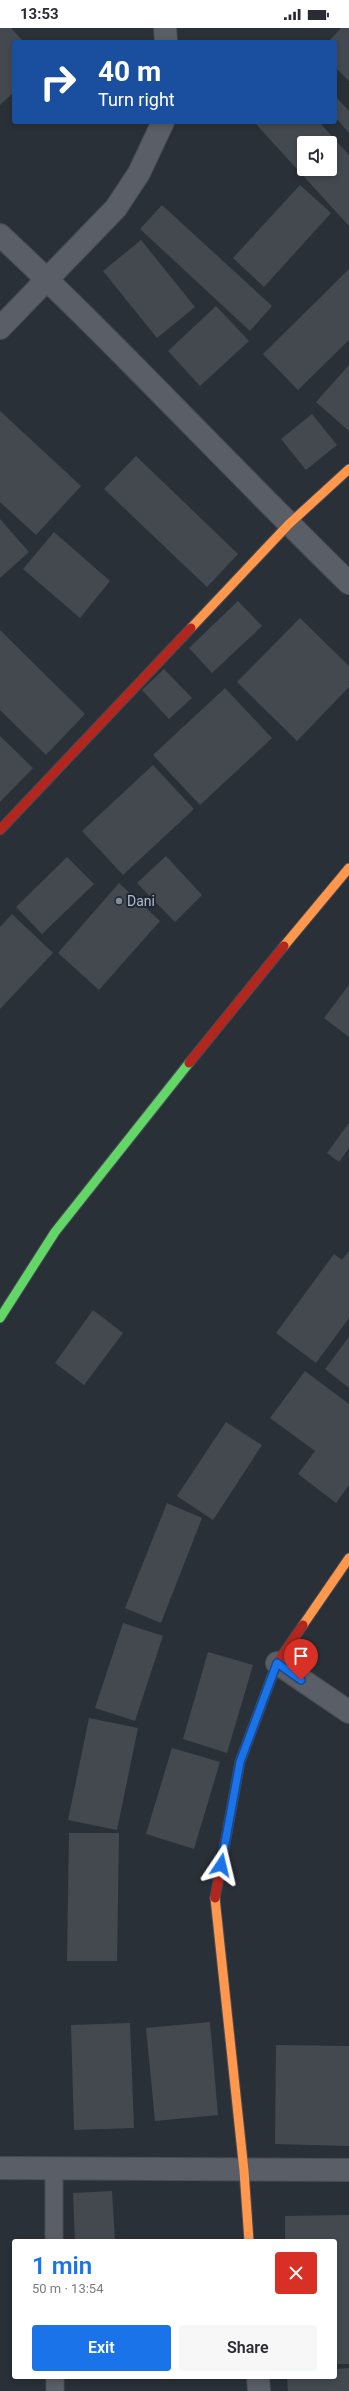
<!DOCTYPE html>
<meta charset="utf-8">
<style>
body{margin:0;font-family:Roboto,sans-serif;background:#f7f7f7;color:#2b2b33;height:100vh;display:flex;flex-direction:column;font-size:15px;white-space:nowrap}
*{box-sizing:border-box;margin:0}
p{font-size:13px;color:#7c7c81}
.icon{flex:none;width:22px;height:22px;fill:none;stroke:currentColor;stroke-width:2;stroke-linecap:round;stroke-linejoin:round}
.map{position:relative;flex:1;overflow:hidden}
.panel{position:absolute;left:12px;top:2211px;width:325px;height:140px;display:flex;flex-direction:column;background:#fff;border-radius:4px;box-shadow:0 2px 6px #0003}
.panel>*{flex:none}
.banner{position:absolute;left:12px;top:12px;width:325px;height:84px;border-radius:4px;box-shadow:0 2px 6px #0003;background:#1a4fa0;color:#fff;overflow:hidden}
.fabs{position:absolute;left:297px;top:108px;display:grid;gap:8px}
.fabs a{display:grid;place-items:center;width:40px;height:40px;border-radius:4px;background:#fff;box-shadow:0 2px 6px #0003;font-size:20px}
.pin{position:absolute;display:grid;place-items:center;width:34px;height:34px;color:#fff;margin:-41px -17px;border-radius:50% 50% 50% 0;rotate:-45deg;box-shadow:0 0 4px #0007}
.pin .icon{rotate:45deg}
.me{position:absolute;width:44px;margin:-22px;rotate:10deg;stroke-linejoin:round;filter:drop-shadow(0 0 3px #0008)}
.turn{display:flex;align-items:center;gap:14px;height:84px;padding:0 20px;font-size:18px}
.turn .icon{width:52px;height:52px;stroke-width:2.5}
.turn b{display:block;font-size:28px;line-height:34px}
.round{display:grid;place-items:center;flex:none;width:42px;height:42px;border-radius:4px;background:#f7f7f7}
.head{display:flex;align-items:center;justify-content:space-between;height:68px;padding:0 20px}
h1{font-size:24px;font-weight:600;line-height:30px;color:#1a73e8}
.action{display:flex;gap:8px;margin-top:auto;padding:8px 20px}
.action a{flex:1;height:46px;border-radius:4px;background:#1a73e8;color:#fff;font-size:16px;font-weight:600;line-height:46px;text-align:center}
.action a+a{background:#f7f7f7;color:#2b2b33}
.status{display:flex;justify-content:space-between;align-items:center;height:28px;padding:0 20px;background:#fff;direction:ltr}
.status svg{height:11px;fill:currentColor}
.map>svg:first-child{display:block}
.building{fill:#444950;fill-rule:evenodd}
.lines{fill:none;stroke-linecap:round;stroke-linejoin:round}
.lane-casing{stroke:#484c53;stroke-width:19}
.street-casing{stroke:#484c53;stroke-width:24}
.fast-casing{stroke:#484c53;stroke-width:11}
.slow-casing{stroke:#484c53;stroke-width:11}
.jam-casing{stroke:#484c53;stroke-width:11}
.lane{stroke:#5a5e66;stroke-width:17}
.street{stroke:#5a5e66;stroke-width:22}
.fast{stroke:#63d668;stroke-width:9}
.slow{stroke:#ff974d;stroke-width:9}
.jam{stroke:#b3261e;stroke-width:9}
.route-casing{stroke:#114b97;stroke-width:10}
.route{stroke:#1a73e8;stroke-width:7}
.poi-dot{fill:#848b96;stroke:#1d2633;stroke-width:1.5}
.labels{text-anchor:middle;stroke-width:4;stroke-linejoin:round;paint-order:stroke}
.poi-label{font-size:14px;fill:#b4bcc9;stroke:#1d2633;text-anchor:start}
</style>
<div class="status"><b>13:53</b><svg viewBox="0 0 49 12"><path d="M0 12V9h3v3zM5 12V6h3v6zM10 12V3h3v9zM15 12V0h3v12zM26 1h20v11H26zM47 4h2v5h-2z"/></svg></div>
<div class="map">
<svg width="349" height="2363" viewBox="0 0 349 2363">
<rect width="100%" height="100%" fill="#2a3038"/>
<path class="building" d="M0,0H11L24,14H14V64L0,77Z
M341,0H349V53L335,39V14H328Z
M335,68L349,83V105L335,89Z
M254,94H319L349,127V198ZM304,115H330V141H304Z
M300,157L331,185L264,259L233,230Z
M162,177L272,278L250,303L140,201Z
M141,212L195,279L157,310L103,243Z
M349,241V312L298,362L263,326Z
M216,278L249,313L200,358L168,323Z
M349,337V403L316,374Z
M0,383L81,458L36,507L0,474Z
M312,386L337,417L306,442L281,411Z
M136,428L238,526L207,559L104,461Z
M0,491L29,524L0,550Z
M54,504L110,553L80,590L23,541Z
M238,573L262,598L212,645L189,620Z
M300,590L349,638V659L297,713L237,654Z
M0,602L85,686L46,727L0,682Z
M164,641L192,670L169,691L142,662Z
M225,660L272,710L200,777L153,727Z
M0,708L33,740L0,774Z
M153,737L194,781L123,847L82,803Z
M166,828L202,867L175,894L137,855Z
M67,829L94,856L42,906L16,879Z
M119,855L160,893L99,962L58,925Z
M12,886L53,925L0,981V899Z
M349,957V1009L324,990Z
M349,1095V1120L339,1134L327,1125Z
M349,1223V1290L316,1335L276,1305L334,1226L342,1232Z
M93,1282L123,1305L84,1357L55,1335Z
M349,1309V1360L325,1341Z
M305,1343L349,1376V1457L336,1475L298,1446L315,1423L270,1390Z
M226,1394L262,1417L213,1492L177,1468Z
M167,1475L202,1490L161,1595L125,1580Z
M123,1595L163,1608L135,1693L95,1680Z
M208,1624L253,1637L227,1725L183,1711Z
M89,1690L138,1700L117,1802L68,1792Z
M172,1720L220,1734L194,1821L146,1806Z
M69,1805H119L117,1933H67Z
M210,1994L218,2087L155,2093L146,2000Z
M130,1995L134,2100L74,2102L71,1997Z
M276,2017L349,2018V2118L275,2116Z
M112,2163L115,2213H75L73,2165Z
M349,2187V2336H335V2213H285V2188Z
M349,2340V2363H288L287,2349H335V2341Z"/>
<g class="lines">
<defs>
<path id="lane" d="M54,2141V2213
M55,2349V2363"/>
<path id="street" d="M165,0L166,14
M0,207C120,319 231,440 349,555
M0,300L116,180L139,145L163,94
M277,1635L349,1684
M0,2140L349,2142
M258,2349L259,2363"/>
<path id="fast" d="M0,1290L55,1204L189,1035"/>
<path id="slow" d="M191,600L289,496L349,441
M284,918L349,840
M303,1597L349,1530
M215,1870L244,2143L249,2213"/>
<path id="jam" d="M0,802L191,600
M189,1035L284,918
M215,1870L240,1734L277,1635L303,1597"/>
</defs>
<use href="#lane" class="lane-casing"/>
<use href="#street" class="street-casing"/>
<use href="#fast" class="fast-casing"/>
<use href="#slow" class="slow-casing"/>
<use href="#jam" class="jam-casing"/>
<use href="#lane" class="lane"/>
<use href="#street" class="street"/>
<use href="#fast" class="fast"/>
<use href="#slow" class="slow"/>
<use href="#jam" class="jam"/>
</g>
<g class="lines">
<defs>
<path id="route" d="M221,1837L240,1734L277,1635L301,1652"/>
</defs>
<use href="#route" class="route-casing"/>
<use href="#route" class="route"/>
</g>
<circle class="poi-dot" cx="119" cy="873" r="4"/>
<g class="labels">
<g class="poi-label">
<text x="127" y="878">Dani</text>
</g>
</g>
</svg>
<div class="fabs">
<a><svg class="icon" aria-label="sound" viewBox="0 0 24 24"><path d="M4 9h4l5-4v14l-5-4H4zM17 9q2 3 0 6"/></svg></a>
</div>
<div class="pin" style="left:301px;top:1652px;background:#d93025"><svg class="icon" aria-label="arrive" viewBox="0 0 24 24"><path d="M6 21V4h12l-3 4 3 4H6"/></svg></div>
<svg class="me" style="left:221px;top:1837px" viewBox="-20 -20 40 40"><path d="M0-17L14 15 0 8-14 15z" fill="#1a73e8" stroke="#fff" stroke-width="4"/></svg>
<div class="banner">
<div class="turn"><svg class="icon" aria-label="right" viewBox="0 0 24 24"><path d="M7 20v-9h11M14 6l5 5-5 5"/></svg><div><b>40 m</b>Turn right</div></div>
</div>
<section class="panel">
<div class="head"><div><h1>1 min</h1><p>50 m · 13:54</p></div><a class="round" style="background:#d93025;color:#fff"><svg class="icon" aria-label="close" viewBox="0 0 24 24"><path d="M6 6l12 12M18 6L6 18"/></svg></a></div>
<div class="action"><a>Exit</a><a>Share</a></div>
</section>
</div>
